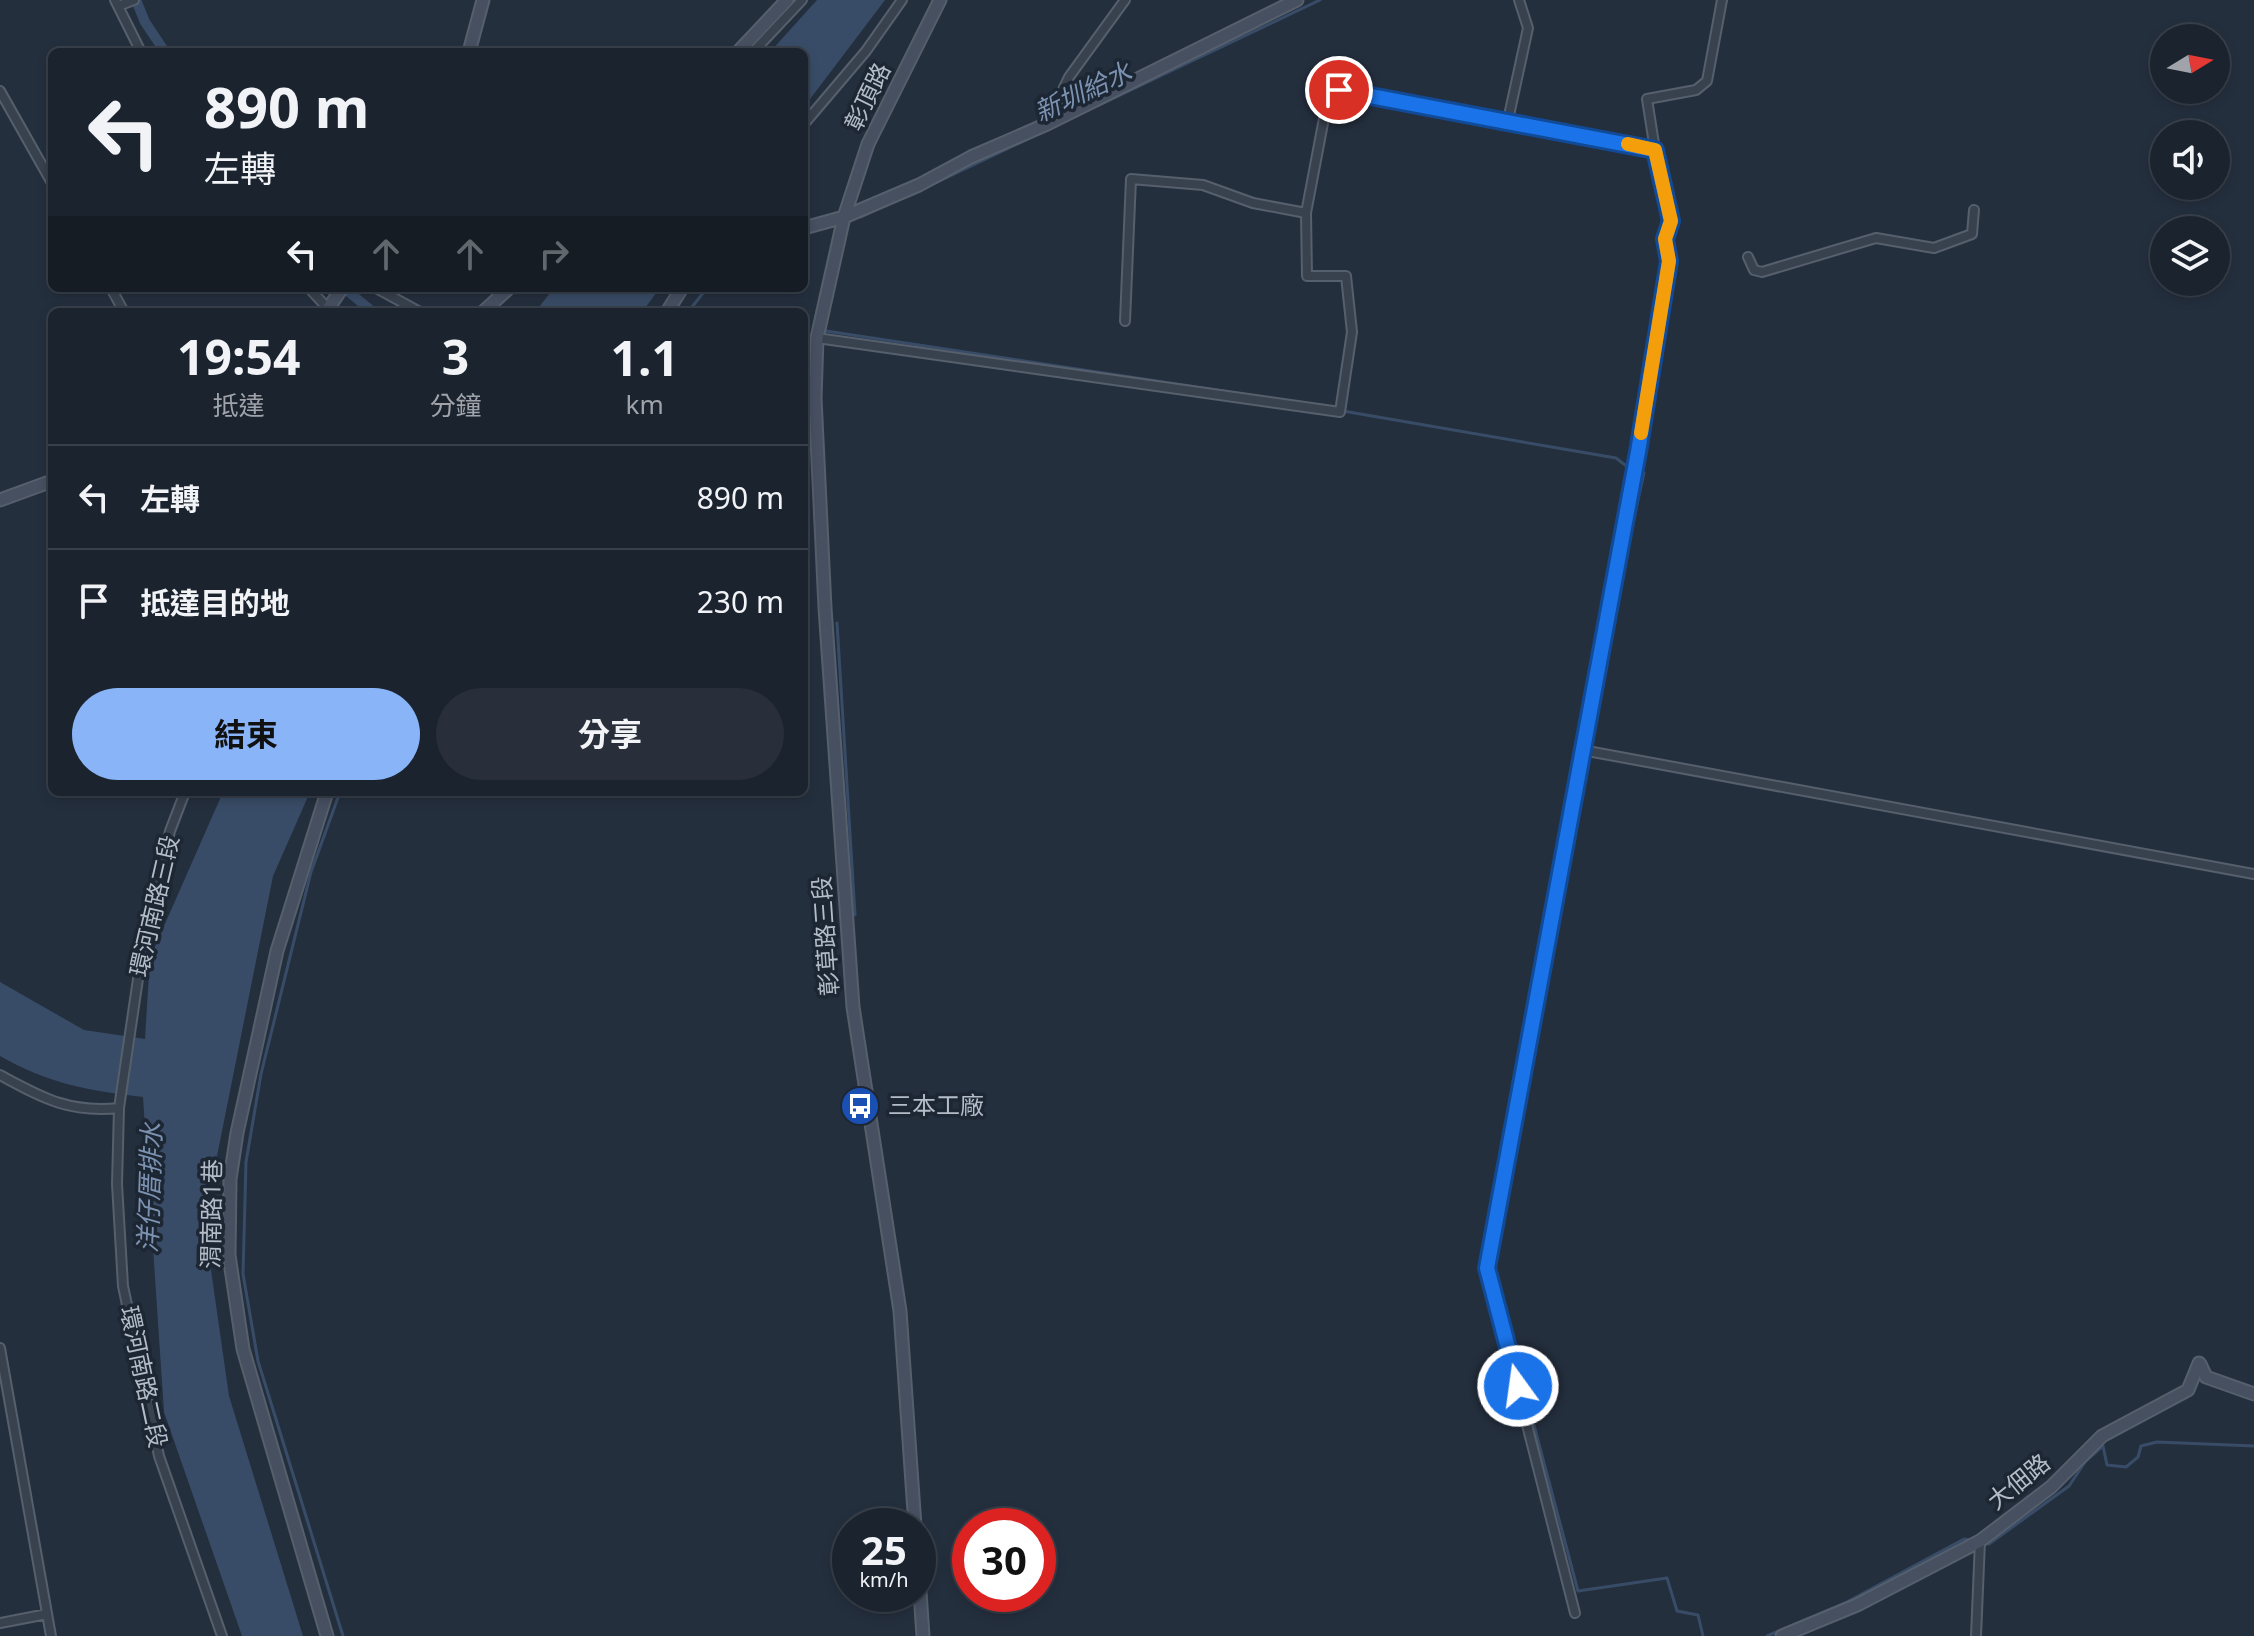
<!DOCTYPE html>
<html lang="zh-TW">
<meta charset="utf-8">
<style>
body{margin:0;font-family:"Noto Sans","Noto Sans TC",sans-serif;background:#282f3a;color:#f1f3f6;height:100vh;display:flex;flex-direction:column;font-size:30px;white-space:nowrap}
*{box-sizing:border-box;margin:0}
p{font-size:26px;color:#a0a4aa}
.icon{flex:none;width:44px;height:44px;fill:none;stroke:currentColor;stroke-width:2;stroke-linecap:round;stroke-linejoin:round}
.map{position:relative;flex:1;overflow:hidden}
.side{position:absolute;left:48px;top:308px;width:760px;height:488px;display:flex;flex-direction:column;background:#1b232e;border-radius:12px;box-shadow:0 4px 12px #0003,0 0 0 2px #39404a}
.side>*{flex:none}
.guide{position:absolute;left:48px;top:48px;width:760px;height:244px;border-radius:12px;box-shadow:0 4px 12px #0003,0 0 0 2px #39404a;background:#1b232e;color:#f1f3f6;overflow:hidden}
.needle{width:52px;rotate:80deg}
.fabs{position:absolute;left:2150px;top:24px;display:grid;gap:16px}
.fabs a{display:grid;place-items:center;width:80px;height:80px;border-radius:50%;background:#1b232e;box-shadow:0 4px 12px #0003,0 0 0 2px #39404a;font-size:40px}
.speed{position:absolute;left:832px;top:1508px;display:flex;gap:16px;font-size:40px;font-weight:700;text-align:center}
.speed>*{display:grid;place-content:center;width:104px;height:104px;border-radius:50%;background:#1b232e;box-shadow:0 4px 12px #0003,0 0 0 2px #39404a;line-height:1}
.speed small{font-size:20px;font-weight:400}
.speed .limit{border:12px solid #d22;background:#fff;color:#111}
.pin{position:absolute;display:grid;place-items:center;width:68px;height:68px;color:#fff;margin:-34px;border:4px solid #fff;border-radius:50%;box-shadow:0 2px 8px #0007}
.me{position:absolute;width:88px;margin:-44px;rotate:346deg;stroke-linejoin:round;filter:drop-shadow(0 0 6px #0008)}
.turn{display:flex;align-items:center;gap:28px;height:168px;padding:0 24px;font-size:36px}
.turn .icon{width:104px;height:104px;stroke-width:2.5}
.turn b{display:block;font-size:56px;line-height:68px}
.lanes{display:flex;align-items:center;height:76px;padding:0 24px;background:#0003;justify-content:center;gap:40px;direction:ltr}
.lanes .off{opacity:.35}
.eta{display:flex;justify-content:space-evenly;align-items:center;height:136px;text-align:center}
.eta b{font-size:48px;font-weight:700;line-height:56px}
.primary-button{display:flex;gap:16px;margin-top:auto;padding:16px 24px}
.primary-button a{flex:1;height:92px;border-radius:48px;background:#8ab4f8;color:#111;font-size:32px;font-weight:700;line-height:92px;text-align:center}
.primary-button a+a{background:#282f3a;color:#f1f3f6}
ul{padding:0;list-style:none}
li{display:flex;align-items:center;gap:24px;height:104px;padding:0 24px;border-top:2px solid #39404a}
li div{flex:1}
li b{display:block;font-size:30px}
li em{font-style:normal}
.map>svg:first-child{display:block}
.water{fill:#394c67}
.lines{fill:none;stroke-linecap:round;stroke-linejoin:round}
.stream{stroke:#394c67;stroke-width:3}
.canal{stroke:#394c67;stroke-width:10}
.street-casing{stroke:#565f6c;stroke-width:12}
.secondary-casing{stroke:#565f6c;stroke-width:15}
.street{stroke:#38414e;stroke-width:8}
.secondary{stroke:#465061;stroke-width:11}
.route-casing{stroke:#114b97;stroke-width:20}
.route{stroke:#1a73e8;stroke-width:14}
.slow{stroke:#f59e0b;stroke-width:14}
.labels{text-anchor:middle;stroke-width:7;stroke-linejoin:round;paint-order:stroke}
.street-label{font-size:24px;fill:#b4bcc9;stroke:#1d2633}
.poi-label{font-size:24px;fill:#b4bcc9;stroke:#1d2633;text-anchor:start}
.water-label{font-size:26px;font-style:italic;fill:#7c92b1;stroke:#1d2633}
</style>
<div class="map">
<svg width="2254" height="1636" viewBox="0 0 2254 1636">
<rect width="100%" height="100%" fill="#242f3e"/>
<path class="water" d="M817,0H885L804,107V52H770Z
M554,288H660L642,312H535Z
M223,792H310L273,876L204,1221L229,1396L303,1636H242L164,1412L143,1097C89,1091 47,1083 0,1056V982L84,1030L145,1039L150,958Z"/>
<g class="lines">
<path class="stream" d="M927,187L1320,0
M861,217L902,198
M688,312L707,288
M826,331L1249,395
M1343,411L1616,458L1629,468L1644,473L1615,604L1495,1264L1496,1282L1578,1591L1667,1578L1677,1611L1698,1615L1703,1636
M837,623L855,915
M340,792L311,872L261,1074L246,1162L243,1274L258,1361L343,1636
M1984,1543L1989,1544L2069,1486L2085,1462L2103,1446L2107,1465L2126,1467L2138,1457L2141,1446L2157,1442L2254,1446
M1767,1636L1845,1603L1964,1539L1973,1541"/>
<path class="canal" d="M136,0L145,22L165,52
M344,288L373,312"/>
<defs>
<path id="street" d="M115,0L141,52
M121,5L134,0
M753,52L802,0
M0,91L52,183
M1508,120L1528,28L1519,0
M1047,123L1069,77L1125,0
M804,124L866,51L902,0
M1655,150L1647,99L1696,90L1707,81L1722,0
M1748,257L1754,270L1762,272L1876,238L1934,248L1972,234L1974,210
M111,288L124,312
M309,288L331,312
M376,288L420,312
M1125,321L1131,179L1203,185L1253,203L1306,213
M817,338L1340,412L1352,332L1346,276H1307L1306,213L1328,97L1339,90L1655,150L1671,221L1665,239L1669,261L1638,452L1487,1268L1575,1613
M1582,750L2254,874
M185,792L170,831L143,945L119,1108L117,1184L123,1286L159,1456L222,1636
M0,1075C43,1098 68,1113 119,1108
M0,1348L51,1636
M0,1623L47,1614
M1976,1636L1980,1541"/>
<path id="secondary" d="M469,52L483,0
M738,52L787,0
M804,228L844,217L919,185L971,157L1047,124L1297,0
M326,312L342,288
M483,312L509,288
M667,312L682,288
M0,500L52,481
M327,792L277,951L237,1133L230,1179L229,1255L243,1349L327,1636
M2200,1364L2206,1377L2254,1394
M915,1526L900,1311L853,1007L825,608L815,398L817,338L844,217L868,144L940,0
M918,1562L923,1636
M1782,1636L1857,1605L1980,1541L2051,1487L2102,1436L2188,1390L2199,1363"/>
</defs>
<use href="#street" class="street-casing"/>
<use href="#secondary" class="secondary-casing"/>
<use href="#street" class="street"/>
<use href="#secondary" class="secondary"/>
</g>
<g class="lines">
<defs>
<path id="route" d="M1339,90L1655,150L1671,221L1665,239L1669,261L1638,452L1487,1268L1518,1386"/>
</defs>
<use href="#route" class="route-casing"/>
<use href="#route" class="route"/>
<path class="slow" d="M1628,144L1655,150L1671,221L1665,239L1669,261L1641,433"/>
</g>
<defs>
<symbol id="bus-disc" viewBox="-11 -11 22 22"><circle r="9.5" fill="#1a4fb4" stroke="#1d2633"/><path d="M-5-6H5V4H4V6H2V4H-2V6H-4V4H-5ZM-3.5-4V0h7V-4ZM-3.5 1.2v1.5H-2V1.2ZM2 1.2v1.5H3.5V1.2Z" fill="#fff"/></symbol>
</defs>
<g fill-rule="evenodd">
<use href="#bus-disc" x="838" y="1084" width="44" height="44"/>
</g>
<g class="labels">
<g class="street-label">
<text transform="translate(868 97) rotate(-64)" y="8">彰頂路</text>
<text transform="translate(155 906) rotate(-77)" y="8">環河南路三段</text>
<text transform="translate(826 936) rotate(-94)" y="8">彰草路三段</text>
<text transform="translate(212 1214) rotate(-89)" y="8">渭南路1巷</text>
<text transform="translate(143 1377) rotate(78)" y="8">環河南路二段</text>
<text transform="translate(2019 1482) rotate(-39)" y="8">大佃路</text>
</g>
<g class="poi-label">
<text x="888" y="1114">三本工廠</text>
</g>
<g class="water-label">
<text transform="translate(1083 92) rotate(-25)" y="9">新圳給水</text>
<text transform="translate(150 1188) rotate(-88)" y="9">洋仔厝排水</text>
</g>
</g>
</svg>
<div class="fabs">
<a><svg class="needle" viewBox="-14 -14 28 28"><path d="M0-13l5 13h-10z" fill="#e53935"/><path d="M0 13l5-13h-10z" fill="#a0a4aa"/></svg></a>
<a><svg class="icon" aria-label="sound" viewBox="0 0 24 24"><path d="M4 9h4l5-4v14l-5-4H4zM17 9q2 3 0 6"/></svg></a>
<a><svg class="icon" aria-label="layers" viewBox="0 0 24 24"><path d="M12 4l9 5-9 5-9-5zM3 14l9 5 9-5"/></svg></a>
</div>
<div class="speed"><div>25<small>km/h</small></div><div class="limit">30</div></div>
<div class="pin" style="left:1339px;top:90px;background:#d93025"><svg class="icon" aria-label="arrive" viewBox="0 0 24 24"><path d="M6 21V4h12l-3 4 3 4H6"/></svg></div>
<svg class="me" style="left:1518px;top:1386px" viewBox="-20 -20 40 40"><circle r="17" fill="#1a73e8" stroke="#fff" stroke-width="3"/><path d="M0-11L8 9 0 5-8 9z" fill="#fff"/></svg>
<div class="guide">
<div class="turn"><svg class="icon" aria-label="left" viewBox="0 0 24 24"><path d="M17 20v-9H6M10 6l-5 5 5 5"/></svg><div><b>890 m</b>左轉</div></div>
<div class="lanes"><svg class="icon" aria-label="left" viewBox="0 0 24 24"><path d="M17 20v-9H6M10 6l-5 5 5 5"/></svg><svg class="icon off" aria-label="ahead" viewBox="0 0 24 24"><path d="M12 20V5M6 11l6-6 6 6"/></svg><svg class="icon off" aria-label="ahead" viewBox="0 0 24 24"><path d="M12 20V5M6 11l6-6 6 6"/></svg><svg class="icon off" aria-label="right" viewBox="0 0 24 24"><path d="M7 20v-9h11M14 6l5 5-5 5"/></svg></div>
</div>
<section class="side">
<div class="eta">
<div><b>19:54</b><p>抵達</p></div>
<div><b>3</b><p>分鐘</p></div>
<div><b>1.1</b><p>km</p></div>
</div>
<ul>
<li><svg class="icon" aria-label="left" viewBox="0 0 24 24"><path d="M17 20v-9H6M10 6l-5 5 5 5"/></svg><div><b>左轉</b></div><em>890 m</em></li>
<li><svg class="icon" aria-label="arrive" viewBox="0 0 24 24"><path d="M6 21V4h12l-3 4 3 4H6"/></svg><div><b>抵達目的地</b></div><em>230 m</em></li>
</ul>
<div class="primary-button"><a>結束</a><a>分享</a></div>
</section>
</div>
